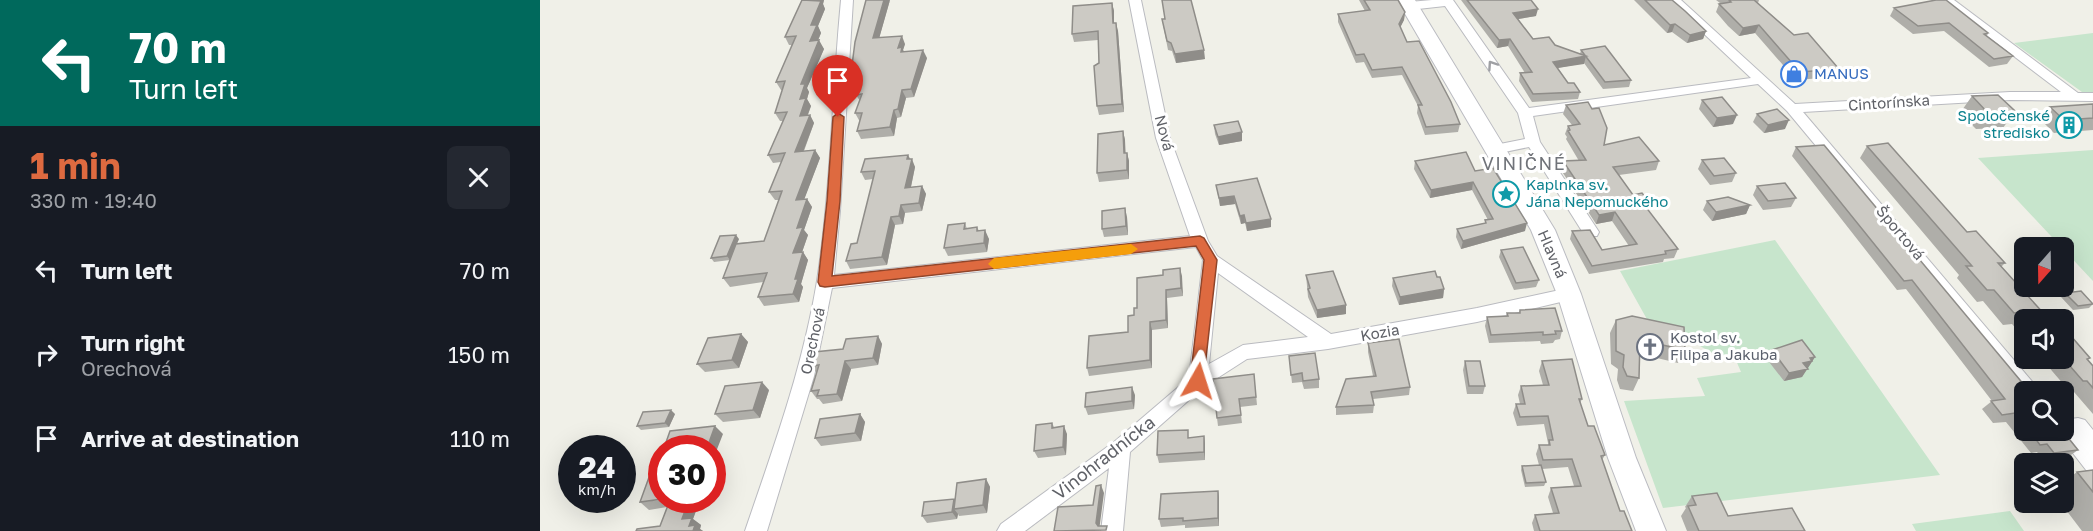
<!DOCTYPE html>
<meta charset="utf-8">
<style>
body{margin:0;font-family:"Golos Text",sans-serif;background:#242831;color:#f1f3f6;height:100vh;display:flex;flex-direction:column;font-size:22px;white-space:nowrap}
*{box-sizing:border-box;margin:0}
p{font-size:20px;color:#9ea1a6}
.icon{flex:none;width:33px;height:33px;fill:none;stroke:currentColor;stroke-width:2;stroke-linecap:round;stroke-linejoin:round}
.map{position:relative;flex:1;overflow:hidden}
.details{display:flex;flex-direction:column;background:#171b24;width:540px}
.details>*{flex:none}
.top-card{background:#00695c;color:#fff;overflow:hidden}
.needle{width:39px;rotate:200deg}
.fabs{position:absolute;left:1474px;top:237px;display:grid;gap:12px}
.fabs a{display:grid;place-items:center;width:60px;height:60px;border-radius:9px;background:#171b24;box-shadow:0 6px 24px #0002;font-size:30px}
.speed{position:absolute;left:18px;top:435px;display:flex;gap:12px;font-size:30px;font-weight:700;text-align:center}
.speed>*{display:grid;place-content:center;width:78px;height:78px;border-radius:50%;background:#171b24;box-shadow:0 6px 24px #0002;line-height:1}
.speed small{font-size:15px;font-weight:400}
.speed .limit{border:9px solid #d22;background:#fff;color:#111}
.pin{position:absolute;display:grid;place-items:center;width:51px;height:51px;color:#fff;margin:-62px -26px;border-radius:50% 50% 50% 0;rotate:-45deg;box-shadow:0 0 6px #0007}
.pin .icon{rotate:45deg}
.me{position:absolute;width:66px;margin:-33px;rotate:6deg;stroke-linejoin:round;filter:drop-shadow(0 0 4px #0008)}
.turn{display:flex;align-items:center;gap:21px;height:126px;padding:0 30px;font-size:27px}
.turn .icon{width:78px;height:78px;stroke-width:2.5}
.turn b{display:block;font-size:42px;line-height:51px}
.round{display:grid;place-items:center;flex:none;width:63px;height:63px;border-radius:9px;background:#242831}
.summary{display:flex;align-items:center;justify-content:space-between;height:102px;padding:0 30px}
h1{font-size:36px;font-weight:700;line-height:45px;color:#de6a40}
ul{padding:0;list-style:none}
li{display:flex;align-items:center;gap:18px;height:84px;padding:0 30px}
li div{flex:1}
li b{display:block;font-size:22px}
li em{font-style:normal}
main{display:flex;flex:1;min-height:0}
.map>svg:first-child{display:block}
.green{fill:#c7e5cc}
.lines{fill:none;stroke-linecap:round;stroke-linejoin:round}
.minor-casing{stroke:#babbc0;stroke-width:2}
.secondary-casing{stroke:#bbbcc2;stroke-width:2}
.minor{fill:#fff;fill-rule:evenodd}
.secondary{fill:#fff;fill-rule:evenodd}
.wall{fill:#afaea9}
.shaded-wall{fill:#8f8d89}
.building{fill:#cccac4;stroke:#8f8d89;stroke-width:1.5}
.oneway{stroke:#9fa0a4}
.route{fill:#de6a40;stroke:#90452a;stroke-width:1.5}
.slow{fill:#f59e0b}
.labels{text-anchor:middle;stroke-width:6;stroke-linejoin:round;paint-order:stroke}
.shop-label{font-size:15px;fill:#366cbe;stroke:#fff;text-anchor:start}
.street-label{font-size:15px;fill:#5f6167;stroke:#fff}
.culture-label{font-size:15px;fill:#0d838f;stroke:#fff;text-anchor:end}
.worship-label{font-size:15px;fill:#5b616d;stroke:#fff;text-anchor:start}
.quarter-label{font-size:18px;letter-spacing:1.5px;fill:#707379;stroke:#fff}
.near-street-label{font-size:18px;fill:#5f6167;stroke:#fff}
</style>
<main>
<section class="details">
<div class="top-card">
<div class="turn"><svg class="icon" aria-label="left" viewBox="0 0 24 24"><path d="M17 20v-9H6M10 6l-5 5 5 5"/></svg><div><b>70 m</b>Turn left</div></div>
</div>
<div class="summary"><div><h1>1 min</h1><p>330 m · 19:40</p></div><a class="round"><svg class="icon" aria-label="close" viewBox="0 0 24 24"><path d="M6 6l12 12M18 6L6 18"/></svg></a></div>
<ul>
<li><svg class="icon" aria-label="left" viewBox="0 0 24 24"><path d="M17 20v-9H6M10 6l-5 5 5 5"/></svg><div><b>Turn left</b></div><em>70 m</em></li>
<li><svg class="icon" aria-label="right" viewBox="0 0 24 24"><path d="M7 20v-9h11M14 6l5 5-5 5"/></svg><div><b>Turn right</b><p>Orechová</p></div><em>150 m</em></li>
<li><svg class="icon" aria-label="arrive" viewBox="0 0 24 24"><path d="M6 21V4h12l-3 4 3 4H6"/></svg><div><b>Arrive at destination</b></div><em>110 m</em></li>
</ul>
</section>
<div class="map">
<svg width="1553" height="531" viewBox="0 0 1553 531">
<rect width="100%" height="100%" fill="#f0f0e8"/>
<path class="green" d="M1553,33V92H1542L1474,43Z
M1553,150V281L1438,158Z
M1235,240L1400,475L1123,508L1084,401L1165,396L1157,378L1201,372L1195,358L1174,354L1148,339L1113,330L1080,271Z
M1470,511L1484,531H1376L1372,524Z"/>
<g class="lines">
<defs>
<path id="minor" d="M301,0H313L300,211L294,275L650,236L616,138L589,0H601L630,138L668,241L677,256L791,334L937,308L1029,288L1035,289L1037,294L1035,299L1029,300L937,322L788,349L707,359L665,386L590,452L583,531H561L569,468L485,531H457L461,524L574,442L649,378L663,260L656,247L292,288L274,376L227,531H205C233,449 263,367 277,281C291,189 292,94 301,0ZM678,273L768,337L703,345L669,364Z
M892,0H913L989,108L1211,78L1128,0H1141L1255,104L1470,92H1521L1400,0H1414L1538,93H1553V101L1470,100L1263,112L1501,392H1485V397L1247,111L1218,84L993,116L1000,142L1059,232L1057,236H1045L989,147L955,154L950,152L948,149L950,146L985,139L978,113L905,6L869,10L863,6L869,2Z
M1538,418L1545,420L1553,430V473L1546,470L1515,430H1524V420Z"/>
<path id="secondary" d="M857,0H875L1015,230L1041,294L1096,458L1126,531H1096L1068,458L1017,294L991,230Z"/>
</defs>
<use href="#minor" class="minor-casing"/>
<use href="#secondary" class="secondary-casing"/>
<use href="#minor" class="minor"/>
<use href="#secondary" class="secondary"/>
</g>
<path class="wall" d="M262,0H284L283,4L285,9L278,26L281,33L278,41L284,49L267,88L269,92L267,99L271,106L268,115H270L274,123L264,151L275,150L280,158L264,199H267L272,207L264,230L268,235L262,252H263L268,260L261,284L263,287L259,302L224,306L218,297L223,282L190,287L183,278L190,260L174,262L171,258L199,239L197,243L224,241L239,200H235L229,192L241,162L233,163L228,155L243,121H240L235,113L243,90H241L236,82L252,45H249L245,37Z
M350,0L339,38L365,44L363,50L364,51L387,58L374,97L366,98L361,117L357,118L354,136L321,139L317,131L320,122L315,113L320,101L316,95L318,89H314L310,81Z
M819,0H858L865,12L864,20L860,27L867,42L920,124L918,132L885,135L877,113L878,106L862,75L832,78L824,62L816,63L798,22V14L825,11Z
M921,0H991L996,16L978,19L993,39L1015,45L1040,54L1041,50L1091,80L1089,87L1063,89L1044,63L1018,68L1028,83L1040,92L1038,99L992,102L979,81L980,73H985L968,46L957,48Z
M1094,0H1132L1166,31L1163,39L1147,43L1132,32L1127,33Z
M1176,0H1219L1218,3L1254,35L1299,69L1295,77L1256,80L1215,33L1199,36L1188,26L1176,12L1179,4L1180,3Z
M572,3L574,11V23L578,31L584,112L559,115L557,106L559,63L558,40L534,42L532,34Z
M1354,8L1448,33L1447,36L1473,56L1467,64L1449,67L1404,31L1373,34L1350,16Z
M622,19H625L665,59L636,63L632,51L628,50Z
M1432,96L1475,111L1463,128L1436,129L1420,113Z
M1162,100L1193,124L1173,127L1159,109Z
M1553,104V130L1514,133L1500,119L1510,107Z
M1026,105L1064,145L1119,161L1116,170L1079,175L1093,195L1111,204L1108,210L1138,249L1134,258L1124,259L1123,262L1049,274L1030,239L1032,231L1062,250L1089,246L1072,221L1056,224L1021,170L1023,161H1039L1026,139L1027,137L1025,134L1028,126L1032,125L1023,114Z
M1217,114L1245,129L1224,133L1213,122Z
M674,125L702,132V141L679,145L675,134Z
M583,131L585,140V153H587L589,161V179L559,182L557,173Z
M1327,146L1427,232L1465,263L1461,267L1506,316L1516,320H1485V339L1472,324L1463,325L1443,301L1437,302L1417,278L1419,275L1320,158Z
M1256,147L1485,392V430H1522L1538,450L1528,457L1504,461L1497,452L1491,453L1466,422L1453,423L1442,409L1452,401L1366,289L1357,290L1252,156Z
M368,155L375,167L371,187L382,186L386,194L382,211L365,213L363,224L355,225L347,265L310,269L306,261L317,243L333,179L325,180L321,172Z
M1162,160L1196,173L1192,182L1170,185L1158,169Z
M875,161L935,171L985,231L921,249L916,237L917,229L945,223V220H948L932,190L890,198L874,169Z
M717,178L731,227L707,231L705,223L701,224L695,204L680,206L676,185Z
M1217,186L1256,198L1251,207L1223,210L1213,195Z
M1167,201L1210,205L1206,214L1172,221L1163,210Z
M587,217L588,235L564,237L562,229Z
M425,223L427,229L437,227L439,231L449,239L447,252L408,256L404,248Z
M961,250L999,280L996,287L974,290L959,257Z
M640,268L643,296L627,298L628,328L612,330V368L549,376L547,368L588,332L597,308L623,275Z
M766,275L806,314L777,318L768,297Z
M897,277L904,289L903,298L859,305L852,286L853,278Z
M1525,293L1553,304L1549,308L1533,310L1521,297Z
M980,310L1022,331L1020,339L1015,340L1013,343L1001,344L1000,341L949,343L945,326L947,317L966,316L967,313H979Z
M1076,320L1145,350L1138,363L1100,354L1099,378L1093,391L1080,389L1077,380L1078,369L1071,364L1070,333Z
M201,334L208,342L199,368L165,372L157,364Z
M338,336L342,344L338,365L311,369L302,401L283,404L279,399H277L271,391L277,373L271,366L303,349Z
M828,343L870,387L869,395L833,399L834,405L833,413L796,415V407L833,376L828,352Z
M1232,350L1275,357L1262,377L1244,381L1226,358Z
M749,356L779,379V388L764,389L762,382L752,383Z
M1501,358H1550L1548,360L1553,366V414L1534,392H1530Z
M925,361L945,386L943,394H927L923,370Z
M1002,361L1042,399L1040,403L1048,426L1065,455L1062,460L1080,511L1092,531H994L992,523L995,515L1013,513L1008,497L1011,488L1034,486L1028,467L1002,469L1006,482L1004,486L985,487L981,470L982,466L999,465L996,454L999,445H1008V443L1004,424L977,426L973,413L976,404H980L978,395L981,386L1003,385L999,371Z
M714,374L717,405L700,407L702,423L678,426L677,418Z
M229,390L220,418L183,422L175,414Z
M595,395L594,409L548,415L545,407Z
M135,414L129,427L101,430L97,426Z
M320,414L325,422L321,441L281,446L275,438Z
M512,423L514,427L527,434L526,455L498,458L494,451Z
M664,436L665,444V460L619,463L617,455L650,438Z
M1553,470V531H1542L1520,502H1524V482L1537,472Z
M446,479L450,487L447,513L419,516L418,514L417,519L387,523L382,516L414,499L415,501Z
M678,491L679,498V526L645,528V525L621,527L619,519Z
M1152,496L1188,516L1265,531H1147L1141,516L1146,508L1145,507Z
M122,500H160L153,519L161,525L160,529L163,531H96L120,526L127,507L109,510L100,502Z"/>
<path class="shaded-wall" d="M277,0H284L283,4L285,9L278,26L281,33L274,49L270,41L271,25Z
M344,0H350L337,46L333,38Z
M572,3L574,11V32L573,23Z
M998,9L996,16L972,20L973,13Z
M865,12L864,20L858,32L859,24Z
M576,23L578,31L584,112L582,104Z
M1135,24L1132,32L1127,33L1130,25Z
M1219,25L1215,33L1199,36L1203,28Z
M1166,31L1163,39L1147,43L1150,35Z
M362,36L365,44L363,50L365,55L358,48Z
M970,39L968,46L957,48L959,40Z
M279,40L284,49L267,88L269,92L267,99L271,106L264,124L260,116L261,84Z
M383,50L387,58L374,97L371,89Z
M664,50L665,59L636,63L635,54Z
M1046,56L1044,64L1011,69L1013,62Z
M362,90L366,98L361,117L358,109Z
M354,110L357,118L354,136L350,127Z
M270,115L274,123L260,160L255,152Z
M1197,115L1193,124L1173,127L1177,118Z
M1249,120L1245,129L1224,133L1228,125Z
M583,131L585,140L586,162L584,153Z
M702,132V141L679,145L678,137Z
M275,150L280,158L261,208L256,200Z
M587,153L589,161V179L587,170Z
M368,155L371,162L372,159L375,167L369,196L365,188Z
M933,182L932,190L890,198L891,190Z
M382,186L386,194L382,211L379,203Z
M694,196L695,204L680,206L679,198Z
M267,199L272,207L264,230L268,235L259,261L253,253L257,228Z
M361,205L365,213L363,224L359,216Z
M1210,205L1206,214L1172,221L1176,212Z
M585,208L587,217L588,235L586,226Z
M1075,212L1072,221L1056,224L1059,215Z
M704,215L705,223L701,224L700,216Z
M351,217L355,225L347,265L342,257Z
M731,219V227L707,231L706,223Z
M987,223L985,231L921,249L923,241Z
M445,230L449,239L447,252L444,243Z
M196,235L199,239L190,260L187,256Z
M263,252L268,260L261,284L263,287L259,302L253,294L255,279Z
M640,268L642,276L643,296L641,288Z
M904,289L903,298L859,305L860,297Z
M626,290L627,298L628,328L626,320Z
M806,305V314L777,318V310Z
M610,322L612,330V368L610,360Z
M201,334L208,342L199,368L192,360Z
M338,336L342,344L338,365L333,358Z
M1275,357L1262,377L1244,381L1249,373L1270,358Z
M305,361L311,369L302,401L297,394Z
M222,382L229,390L220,418L213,410Z
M592,387L595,395L594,409L592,401Z
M131,410L135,414L129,427L125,423Z
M320,414L325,422L321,441L315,433Z
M175,426L183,434L172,462V448H167Z
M524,426L527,434L526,455L523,447Z
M664,436L665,444V460L664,452Z
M446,479L450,487L447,513L443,505Z
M561,485L564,493L559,531L556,523Z
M678,491L679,498V526L678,518Z
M414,499L419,506L414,509L418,514L417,519L412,512Z
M149,500H160L153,519L161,525L160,529L163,531H153L142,519Z"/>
<path class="building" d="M262,0L281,1L271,25H277L270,41L279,40L261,84H265L260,99L266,98L260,116L270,115L255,152L275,150L256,200L267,199L257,228L263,227L253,253L263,252L255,279H258L253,294L218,297L227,273L183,278L196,244L224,241L242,191L229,192L245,153L228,155L247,112L235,113L245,81L236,82L256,36L245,37Z
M326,0H344L333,38L362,36L358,48L362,47L361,52L383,50L371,89L362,90L358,109L354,110L350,127L317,131L322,113H315L322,94L316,95L321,80L310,81L315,42Z
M622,0H651L664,50L635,54L631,43L627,41L622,19H625Z
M824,0H858L865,12L859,24L867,42L879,41L911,102L920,124L886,127L878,105H882L862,67L832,70L824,54L816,55L798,14L830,10Z
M927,0H991L998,9L973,13L993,39L1009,37L1015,45L1046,56L1013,62L1028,83H1034L1040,92L993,94L980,73L992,72L970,39L959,40Z
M1105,0H1132L1145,11L1166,31L1150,35L1135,24L1130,25Z
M1189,0H1214L1254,35L1268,33L1299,69L1260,72L1219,25L1203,28L1179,4L1191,2Z
M1396,0H1406L1448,33L1444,34L1473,56L1454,59L1409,23L1378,26L1354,8Z
M572,3L573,23H576L582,104L557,106L554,66L559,63L558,31L532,34L533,6Z
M1065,46L1091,80L1065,82L1041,50Z
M1458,95L1475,111L1448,113L1432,96Z
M1182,97L1197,115L1177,118L1162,100Z
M1048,102L1052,109L1059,108L1067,128L1064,145L1099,137L1119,161L1073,167L1093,195L1102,193L1111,204L1105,206L1138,249L1125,251L1126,254L1052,266L1032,231L1050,230L1062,250L1097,244L1075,212L1059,215L1023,161L1046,160L1028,131L1030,130L1028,126L1040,124L1026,105Z
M1553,104V118L1524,120L1510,107Z
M1237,109L1249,120L1228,125L1217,114Z
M698,121L702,132L678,137L674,125Z
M583,131L584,153H587V170L557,173L558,134Z
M1348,143L1427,232L1436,231L1465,263H1458L1506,316L1512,315L1516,320H1489L1483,312L1474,313L1454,290H1447L1426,266H1432L1327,146Z
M1284,145L1490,392H1485V426L1475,413L1462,415L1451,401L1465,399L1372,280L1364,281L1256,147Z
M926,152L935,171L953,168L987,223L923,241L917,229L946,223L945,220L953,219L933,182L891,190L875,161Z
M368,155L367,159H372L365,188L382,186L379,203L361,205L359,216L351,217L342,257L306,261L311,244L317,243L335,171L321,172L325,159Z
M1184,158L1196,173L1174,176L1162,160Z
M717,178L731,219L706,223L704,215L700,216L694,196L679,198L676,185Z
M1245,183L1256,198L1228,201L1217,186Z
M1188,197L1210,205L1176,212L1167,201Z
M585,208L586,226L562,229V211Z
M425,223L424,229L437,227V231L445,230L444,243L404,248L408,225Z
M196,235L187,256L171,258L180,236Z
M983,247L999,280L976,283L961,250Z
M640,268L641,288L626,290V320L610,322V360L547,368L549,336L588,332V316L594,315V308H597V278L623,275V270Z
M793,271L806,305L777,310L768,289L770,288L766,275Z
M895,271L897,277H900L904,289L860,297L853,278Z
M1541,291L1553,304L1538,306L1525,293Z
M1015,308L1022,331H1015L1016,334L1003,335V332L951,335L947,317L968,316L967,313H980V310Z
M1092,316L1144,327L1145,350L1100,340L1099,378L1087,376L1083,367L1084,355L1076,351V320Z
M1524,328L1550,358L1547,359L1553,366V388L1547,381H1543L1523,358Z
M201,334L192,360L157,364L168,338Z
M338,336L333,358L305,361L297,394L277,396L279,390L271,391L279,365L271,366L274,352L303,349L306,339Z
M859,339L870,387L831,392L834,405L796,407L806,379L836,376L828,343Z
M1262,340L1275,357L1270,358L1272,361L1263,363L1268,369L1249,373L1232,350Z
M775,353L779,379L763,381L762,373L751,375L749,356Z
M1032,359L1042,399H1039L1048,426H1054L1065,455L1061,456L1080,511H1084L1092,531H1000L995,515L1019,513L1011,488L1041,486L1032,459L1003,460L999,445H1010L1009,440H1013L1008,416L980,417L976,404H985L981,386L1009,385L1002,361Z
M925,361H940L945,386H929Z
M714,374L716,397L699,399L701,415L677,418L673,379Z
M222,382L213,410L175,414L185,386Z
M592,387V401L545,407L546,393Z
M131,410L125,423L97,426L103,412Z
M320,414L315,433L275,438L280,419Z
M512,423V428L524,426L523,447L494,451L496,425Z
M175,426L167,448H124L130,431Z
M648,430V438L664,436V452L617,455L618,431Z
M1489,430H1522L1538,450L1514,453L1507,444L1500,445Z
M122,454V499L100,502L112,469H116Z
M1001,465L1006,482L986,483L982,466Z
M1553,470V492L1537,472Z
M446,479L443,505L414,509L417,483Z
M561,485L556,523L558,526H567L566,530L514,531L518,507L553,505L556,486Z
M678,491V518L643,521V518L619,519L621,494Z
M1177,493L1188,516L1252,508L1265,531H1159L1148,506L1156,505L1152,496Z
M414,499L412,512L382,516L384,502Z
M130,500H149L142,519L152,518L149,526L155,525L153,531H96L97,529L120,526Z"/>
<defs><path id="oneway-chevron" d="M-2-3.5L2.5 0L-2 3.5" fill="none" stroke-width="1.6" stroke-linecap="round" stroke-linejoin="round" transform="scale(1.5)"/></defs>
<use class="oneway" href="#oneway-chevron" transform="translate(952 65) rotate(-124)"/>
<path class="route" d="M298,113L304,117L300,201L292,276L660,236L664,238L677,260L663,385L658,387L652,385L650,381L664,260L656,246L285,287L280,286L278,282L287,201L293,117Z"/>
<path class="slow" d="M591,244L598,249L591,254L454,269L448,264L454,258Z"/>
<defs>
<symbol id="shop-ring" viewBox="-11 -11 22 22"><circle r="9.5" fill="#fff" stroke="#3f7fe0" stroke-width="1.5"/><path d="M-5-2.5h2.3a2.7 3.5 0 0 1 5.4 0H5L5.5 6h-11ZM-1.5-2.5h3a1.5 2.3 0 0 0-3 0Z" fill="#3f7fe0"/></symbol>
<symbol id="building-ring" viewBox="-11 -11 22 22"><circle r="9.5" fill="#fff" stroke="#0f9aa8" stroke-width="1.5"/><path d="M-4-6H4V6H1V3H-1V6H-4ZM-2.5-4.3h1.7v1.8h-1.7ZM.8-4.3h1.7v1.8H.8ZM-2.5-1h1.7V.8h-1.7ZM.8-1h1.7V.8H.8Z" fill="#0f9aa8"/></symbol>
<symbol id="sight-ring" viewBox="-11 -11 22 22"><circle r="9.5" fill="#fff" stroke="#0f9aa8" stroke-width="1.5"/><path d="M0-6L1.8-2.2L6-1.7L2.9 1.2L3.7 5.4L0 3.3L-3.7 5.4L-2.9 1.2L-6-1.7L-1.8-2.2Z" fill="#0f9aa8"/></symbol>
<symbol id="church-ring" viewBox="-11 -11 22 22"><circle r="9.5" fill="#fff" stroke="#6b7280" stroke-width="1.5"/><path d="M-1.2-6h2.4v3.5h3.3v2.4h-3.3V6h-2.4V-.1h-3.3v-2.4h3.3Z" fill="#6b7280"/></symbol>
</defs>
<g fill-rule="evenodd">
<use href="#shop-ring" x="1239" y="59" width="30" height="30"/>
<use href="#building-ring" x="1514" y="110" width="30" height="30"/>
<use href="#sight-ring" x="951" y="179" width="30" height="30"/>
<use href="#church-ring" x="1095" y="332" width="30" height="30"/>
</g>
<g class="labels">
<g class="shop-label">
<text x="1274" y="79">MANUS</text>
</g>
<g class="street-label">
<text transform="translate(1349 103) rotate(-4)" y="5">Cintorínska</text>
<text transform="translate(624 133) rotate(75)" y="5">Nová</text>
<text transform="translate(1360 233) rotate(50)" y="5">Športová</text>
<text transform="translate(1012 254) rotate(67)" y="5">Hlavná</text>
<text transform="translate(840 333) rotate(-10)" y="5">Kozia</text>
<text transform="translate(273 341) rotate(-78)" y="5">Orechová</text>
</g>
<g class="culture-label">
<text x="1510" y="121">Spoločenské<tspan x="1510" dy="17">stredisko</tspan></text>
<text x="986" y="190" text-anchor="start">Kaplnka sv.<tspan x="986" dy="17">Jána Nepomuckého</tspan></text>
</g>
<g class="worship-label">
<text x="1130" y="343">Kostol sv.<tspan x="1130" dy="17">Filipa a Jakuba</tspan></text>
</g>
<g class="quarter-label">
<text x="984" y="170">VINIČNÉ</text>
</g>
<g class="near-street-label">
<text transform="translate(564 458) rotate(-38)" y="6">Vinohradnícka</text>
</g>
</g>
</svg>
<div class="fabs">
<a><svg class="needle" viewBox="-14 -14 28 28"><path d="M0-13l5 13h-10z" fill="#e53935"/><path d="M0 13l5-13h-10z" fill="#9ea1a6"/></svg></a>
<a><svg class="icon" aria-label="sound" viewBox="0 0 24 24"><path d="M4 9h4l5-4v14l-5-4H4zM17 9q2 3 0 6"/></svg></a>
<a><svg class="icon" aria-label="search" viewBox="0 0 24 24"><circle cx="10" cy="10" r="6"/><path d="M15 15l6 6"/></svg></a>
<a><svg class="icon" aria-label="layers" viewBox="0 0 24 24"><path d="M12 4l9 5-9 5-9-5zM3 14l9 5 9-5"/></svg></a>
</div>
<div class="speed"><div>24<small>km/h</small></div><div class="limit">30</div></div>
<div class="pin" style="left:298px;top:117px;background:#d93025"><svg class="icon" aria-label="arrive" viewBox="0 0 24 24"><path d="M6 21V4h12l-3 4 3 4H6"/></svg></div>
<svg class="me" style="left:658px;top:381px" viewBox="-20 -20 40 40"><path d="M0-17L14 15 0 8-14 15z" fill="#de6a40" stroke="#fff" stroke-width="4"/></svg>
</div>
</main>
